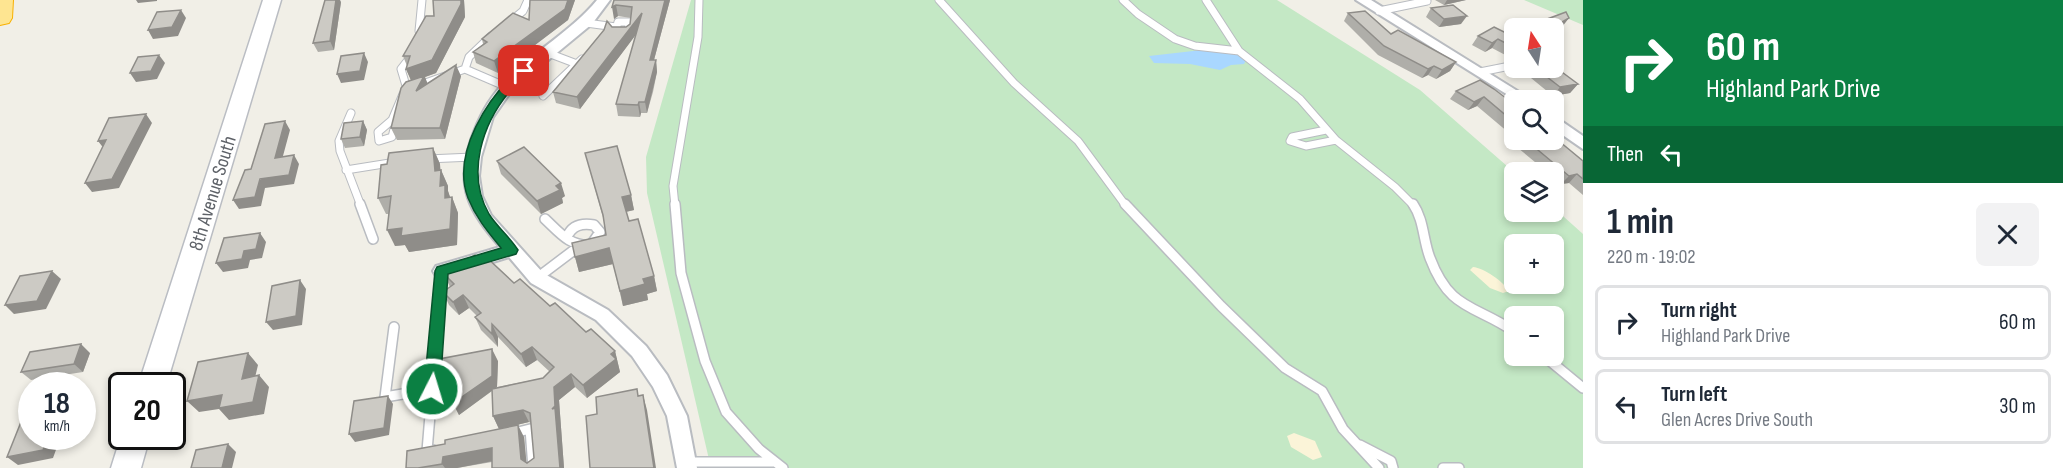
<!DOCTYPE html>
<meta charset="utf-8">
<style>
body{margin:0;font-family:"Sofia Sans Condensed",sans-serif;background:#f2f2f3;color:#1f2937;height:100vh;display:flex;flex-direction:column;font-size:22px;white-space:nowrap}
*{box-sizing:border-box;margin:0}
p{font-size:20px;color:#747a83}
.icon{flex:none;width:33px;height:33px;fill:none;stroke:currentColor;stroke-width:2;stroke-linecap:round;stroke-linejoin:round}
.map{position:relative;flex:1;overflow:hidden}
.details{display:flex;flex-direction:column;background:#fff;width:480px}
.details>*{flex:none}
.top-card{background:#0b8043;color:#fff;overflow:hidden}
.needle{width:39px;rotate:348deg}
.tools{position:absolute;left:1504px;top:18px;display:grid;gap:12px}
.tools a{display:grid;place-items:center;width:60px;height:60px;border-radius:9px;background:#fff;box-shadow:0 3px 9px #0003;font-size:30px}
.speed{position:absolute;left:18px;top:372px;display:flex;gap:12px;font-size:30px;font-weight:700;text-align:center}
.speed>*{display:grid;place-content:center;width:78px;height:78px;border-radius:50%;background:#fff;box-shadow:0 3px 9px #0003;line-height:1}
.speed small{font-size:15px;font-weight:400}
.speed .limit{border:3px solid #111;border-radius:9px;background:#fff;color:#111}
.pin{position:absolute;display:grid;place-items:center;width:51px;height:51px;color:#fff;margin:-26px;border-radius:12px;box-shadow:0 3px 9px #0006}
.me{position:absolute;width:66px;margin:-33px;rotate:5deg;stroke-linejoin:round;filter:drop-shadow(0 0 4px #0008)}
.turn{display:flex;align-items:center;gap:21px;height:126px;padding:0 24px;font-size:27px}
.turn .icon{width:78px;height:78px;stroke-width:2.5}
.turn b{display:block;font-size:42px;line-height:51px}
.then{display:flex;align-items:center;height:57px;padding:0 24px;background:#0003;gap:12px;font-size:22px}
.round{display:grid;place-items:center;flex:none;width:63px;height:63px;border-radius:9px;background:#f2f2f3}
.headline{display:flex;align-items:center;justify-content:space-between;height:102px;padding:0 24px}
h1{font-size:36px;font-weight:700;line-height:45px}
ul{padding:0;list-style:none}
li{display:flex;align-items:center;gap:18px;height:75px;margin:0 12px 9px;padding:0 12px;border:3px solid #e0e1e3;border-radius:9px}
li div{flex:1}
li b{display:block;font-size:22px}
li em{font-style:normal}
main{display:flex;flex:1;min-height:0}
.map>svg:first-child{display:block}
.green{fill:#c4e8c5;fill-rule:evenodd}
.sand{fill:#fbf4d8}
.water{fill:#a9d7ff}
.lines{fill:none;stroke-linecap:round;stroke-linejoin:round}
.lane-far1-casing{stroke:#b9bcc1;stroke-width:9}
.lane-casing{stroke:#b9bcc1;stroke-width:12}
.street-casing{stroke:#b9bcc1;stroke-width:4}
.secondary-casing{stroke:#babdc3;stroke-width:3}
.highway-casing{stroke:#f8b000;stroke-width:2}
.lane-far1{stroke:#fff;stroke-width:7}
.lane{stroke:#fff;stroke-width:9}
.street{fill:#fff;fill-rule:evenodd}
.secondary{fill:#fff;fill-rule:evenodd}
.highway{fill:#fee591;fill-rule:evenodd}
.wall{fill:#afaea9}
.shaded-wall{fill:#8f8d89}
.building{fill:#cccac4;stroke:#8f8d89;stroke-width:1.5}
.route{fill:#0b8043;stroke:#07532c;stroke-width:1.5}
.labels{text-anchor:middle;stroke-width:5;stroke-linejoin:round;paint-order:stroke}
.street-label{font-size:20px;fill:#5e6268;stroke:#fff}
</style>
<main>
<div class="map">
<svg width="1583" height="468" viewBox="0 0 1583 468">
<rect width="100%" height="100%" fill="#f1efe7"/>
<path class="green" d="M691,0H1277L1420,90L1515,173V212H1554V208L1583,234V468H711L647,193L646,157ZM1515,244H1554V284H1515ZM1515,316H1554V356H1515Z
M1524,0H1583V25Z"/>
<path class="sand" d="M1473,267C1484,268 1503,281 1509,291L1503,293L1490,288L1470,270Z
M1294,433L1315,441L1322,457L1313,460L1291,447L1287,436Z"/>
<path class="water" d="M1202,50L1234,52L1246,60L1244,64L1231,65L1220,70L1190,64L1154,63L1149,56Z"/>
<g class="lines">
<defs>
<path id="lane-far1" d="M939,0L1014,83L1078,141L1126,206
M1123,0L1138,14L1175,39L1195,46L1239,51L1300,99L1336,140L1306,146L1290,141L1292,137L1326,130
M1206,0L1239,51
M1379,11L1427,1
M511,21L523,11L528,0
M618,22H630L627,33H615Z
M586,23L616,27
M419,31L422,0
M548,53L577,64
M465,69L507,87
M1480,72L1515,65
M417,86L465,69L469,57L491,36
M407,89L401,69L412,55
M543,96L582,59
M351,113L339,141L340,151L361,206
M392,120L395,125L392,137L379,141L378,132Z
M392,120L403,94
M1336,140L1395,187L1414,206
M427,159L473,157
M346,170L396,162
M675,206L673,186L698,37L699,0"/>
<path id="lane" d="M360,204L373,239
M675,204L681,273L705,361L726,412L759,449L783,468
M1125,204L1221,306L1285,368L1322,391L1343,429L1379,468
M1413,204C1424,220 1423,240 1430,258C1450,311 1474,304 1515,332
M545,219C559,232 570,247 591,245L600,232L594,225C582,223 572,225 567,237
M537,278L578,247
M394,327L385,397L432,389
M1544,356L1583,388
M510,434L530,429L533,468
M1360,445L1391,461L1393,468
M433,450L427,451L442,271
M687,462H773
M1443,468H1459"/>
<path id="street" d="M597,0H610L592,24L512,90L493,117L481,157L479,176L482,196L491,215L543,273L608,310L646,346L667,375L687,416L697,468H677L667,416L653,387L632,356L596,320L531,283L509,257L442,278L436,276L433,271L436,266L500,247C469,211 455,187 471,140C478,119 487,101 502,85C530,53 570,33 597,0Z
M1356,0H1371L1532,100H1516Z
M1554,116L1583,136V149L1554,129Z"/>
<path id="secondary" d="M263,0H281L166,386H138Z
M121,436H150L141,468H111Z"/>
<path id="highway" d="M0,0H13L12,18L9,23L0,25Z"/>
</defs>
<use href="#lane-far1" class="lane-far1-casing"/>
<use href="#lane" class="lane-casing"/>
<use href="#street" class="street-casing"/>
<use href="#secondary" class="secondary-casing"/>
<use href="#highway" class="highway-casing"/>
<use href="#lane-far1" class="lane-far1"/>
<use href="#lane" class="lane"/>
<use href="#street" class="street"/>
<use href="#secondary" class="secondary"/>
<use href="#highway" class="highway"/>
</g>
<path class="wall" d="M433,0H464L465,17L436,73L425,77L427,84L461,76L445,139L397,140L391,128L411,80L406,69L407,66L403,56L434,16Z
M530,0H575L568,20L498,73L476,63L473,52L483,44L482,39L529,20Z
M614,0H670L654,60H656L657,72L653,92L647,113H641L640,117L618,116L616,104L636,34L580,109L556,103L553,92L630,24L631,18L618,16L614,19Z
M1435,0H1466L1444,5Z
M341,2L334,50L318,52L313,43Z
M1431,8L1461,24L1439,27L1426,17Z
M1348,13L1391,34L1456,62L1450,71L1436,79L1428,75L1422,78L1378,55L1344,21Z
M1515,32V56L1511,58L1492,48L1485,52L1472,45L1478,36Z
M1538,70L1578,84L1570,93L1553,96L1531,78Z
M1456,91L1515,105V138L1477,106L1468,110L1450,99Z
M363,121L367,130L364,146L345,148L341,139Z
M1516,140H1554L1583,161V195L1569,183L1561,184L1554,179V172H1547L1518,148L1522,144Z
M433,148L440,164V170H441L448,186V191L450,197H452L458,213L457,245L409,252L405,245L395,246L389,214H386L378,198L387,164Z
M585,153L631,195L634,210L626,212L629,221L654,276L657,291L647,294L648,300L623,306L613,264L579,272L575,257L606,235L604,221Z
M497,161L565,196L562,198L563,203L541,214L501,174Z
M444,274L514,283L615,351L620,372L587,398L575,387L559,400L564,468H492V462L457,468H406L524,437L526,462L527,463L534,458L531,423L529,422L499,429L493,416L492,391L459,415L455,407L438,411L498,361L497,387L543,378L550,372L537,360L526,367L498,337V347L481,330L475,317L477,316L469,308L459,315L449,305L443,292L450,287Z
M90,353L83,372L31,380L21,372Z"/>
<path class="shaded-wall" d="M136,0H157V1L138,3Z
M336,0H340L341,2L334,50L330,41Z
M461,0H464L465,17L436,73L425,77L429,87L421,103L406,69Z
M568,0H575L568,20L498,73L494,61Z
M665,0H670L651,71L650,60Z
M1447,0H1466L1444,5Z
M616,5L618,16L614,19L612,7Z
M181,10L186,18L178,36L153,39L148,30Z
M642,13L644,24L580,109L577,97Z
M1467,16L1461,24L1439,27L1444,19Z
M1569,18L1562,27L1554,32V28H1552Z
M1498,39L1492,48L1485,52L1492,43Z
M364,53L368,62L364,80L341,83L337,74Z
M159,55L165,63L157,79L136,82L130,73Z
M656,60L657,72L647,113L645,102Z
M1456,62L1450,71L1436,79L1442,70Z
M456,65L461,76L445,139L440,128Z
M1434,66L1428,75L1422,78L1428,69Z
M1578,84L1570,93L1553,96L1560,87Z
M1484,97L1477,106L1468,110L1474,102Z
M639,102L641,113L640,117L638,105Z
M146,114L152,123L119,188L92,192L85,183Z
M285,121L290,130L280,167L275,158Z
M363,121L367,130L364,146L360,137Z
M106,140L105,150L98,141Z
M433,148L440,164L441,176V170L448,186V191L451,200L452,197L458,213L457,245L409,252L405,245L395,246L387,230L435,171Z
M294,155L299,164L294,184L265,188L261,206L239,209L233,200Z
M1577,174L1569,183L1561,184L1569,176Z
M561,183L565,196L562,198L563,203L541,214L537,201L556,186Z
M631,195L634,210L625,212L622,197Z
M260,233L266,242L262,258L250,260L248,268L223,272L216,263L244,251Z
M609,248L613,264L579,272L575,257Z
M52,271L61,279L46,309L14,314L5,305Z
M654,276L657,291L647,294L648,300L623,306L620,291L643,279Z
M300,280L306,289L302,325L273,330L266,322Z
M463,295L469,308L459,315L453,302Z
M492,324L498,337V347L492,334Z
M81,344L90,353L83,372L74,364Z
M532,347L537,360L526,367L521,354Z
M492,349L498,361L497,387L459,415L455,407L438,411L431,399Z
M615,351L620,372L587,398L583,385Z
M248,353L258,365L252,390L242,379Z
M571,374L575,387L559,400L564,468H560L552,409L554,387Z
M259,375L269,387L264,414L229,420L219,409L199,412L187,401Z
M643,395L647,410L656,468H654Z
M388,396L393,404L389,435L355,442L349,434Z
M523,410L529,422L499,429L493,416Z
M518,425L524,437L527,468L521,459Z
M48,436H61L53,458L18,465L7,457Z
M228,444L236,452L232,468H221Z
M492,448L498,460L457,468H445L442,464L443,457Z"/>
<path class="building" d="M325,0H336L330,41L313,43Z
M433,0H461V4L432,60L406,69L410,56H403L426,16H434Z
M530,0H568L565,9L494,61L473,52L487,42L482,39L513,13L529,20Z
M614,0H665L650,60H656L645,102H639L638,105L616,104L642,13L577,97L553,92L604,30L607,21L612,27H626L630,24L632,7L616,5L612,7Z
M1453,5L1467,16L1444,19L1431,8Z
M181,10L172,27L148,30L157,12Z
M1365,11L1391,34L1398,30L1456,62L1442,70L1434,66L1428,69L1384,46L1348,13Z
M1566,12L1569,18L1552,28H1523Z
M1494,27L1506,33L1515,32V48L1498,39L1492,43L1478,36Z
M364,53L360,71L337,74L341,56Z
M159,55L151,71L130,73L138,57Z
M456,65L440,128H391L401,88L406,82L424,76L416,91Z
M1554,67H1555L1578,84L1560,87L1538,70Z
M1480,80L1494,89L1515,105V123L1484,97L1474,102L1456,91Z
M146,114L112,179L85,183L106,140L98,141L109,118Z
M285,121L275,158L294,155L289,175L260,179L255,197L233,200L245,170L251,169L265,124Z
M363,121L360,137L341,139L344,123Z
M1554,137L1583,161V179L1577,174L1569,176L1526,140H1554Z
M617,146L631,195L622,197L629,221L638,219L654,276L643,279L645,284L620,291L609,248L575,257L572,243L606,235L603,215L585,153Z
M524,147L561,183L556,186L560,190L537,201L497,161Z
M433,148L435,171L441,170L440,186L445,185V198L452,197L450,229L401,236L402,228L387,230L391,196L378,198L381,165L387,164L389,153Z
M260,233L256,249L244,251L242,259L216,263L224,238Z
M475,255L480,259L485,256L514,283L520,279L550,306L555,303L586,332L591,329L615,351L611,354L616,359L583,385L571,374L554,387L555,406L552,409L555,408L560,468H492V448L443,457L442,464L418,468H406L407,451L445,444V440L518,425L521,459L527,463L534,458L530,413L523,410L493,416L492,389L543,378L554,367L532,347L521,354L492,324V334L475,317L481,313L463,295L453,302L443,292L454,284L444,274Z
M52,271L37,301L5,305L20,276Z
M300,280L296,316L266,322L272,286Z
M81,344L74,364L21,372L30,352Z
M492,349V376L453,403V395L431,399L434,360Z
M248,353L242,379L259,375L253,402L219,408L222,395L187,401L198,362Z
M637,389L638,396L643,395L654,468H590L586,416L597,414L596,397Z
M388,396L384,428L349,434L354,401Z
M32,411V436H48L43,450L7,457L25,412Z
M228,444L222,468H191L196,450Z"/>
<path class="route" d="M520,69L530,71C524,78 516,83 510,91C482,124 466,174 489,214C497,227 510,237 518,250L516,254L448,274L440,389L437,394H426L424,389L435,271L437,267L501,248C488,232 476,218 468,198C451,153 488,97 520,69Z"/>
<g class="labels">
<g class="street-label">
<text transform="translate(212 193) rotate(-73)" y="7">8th Avenue South</text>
</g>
</g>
</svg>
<div class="tools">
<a><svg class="needle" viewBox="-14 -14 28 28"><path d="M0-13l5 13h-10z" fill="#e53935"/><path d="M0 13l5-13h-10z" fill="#747a83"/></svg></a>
<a><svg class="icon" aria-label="search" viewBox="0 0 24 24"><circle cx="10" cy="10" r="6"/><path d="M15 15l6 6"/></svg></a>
<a><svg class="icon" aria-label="layers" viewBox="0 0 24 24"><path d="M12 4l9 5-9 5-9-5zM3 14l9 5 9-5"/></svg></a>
<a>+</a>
<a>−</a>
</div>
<div class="speed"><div>18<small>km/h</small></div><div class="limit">20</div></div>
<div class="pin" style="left:524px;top:71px;background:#d93025"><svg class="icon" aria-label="arrive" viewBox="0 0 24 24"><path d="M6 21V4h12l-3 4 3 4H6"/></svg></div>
<svg class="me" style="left:432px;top:389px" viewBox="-20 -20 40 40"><circle r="17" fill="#0b8043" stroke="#fff" stroke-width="3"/><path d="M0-11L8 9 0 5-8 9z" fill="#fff"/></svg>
</div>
<section class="details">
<div class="top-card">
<div class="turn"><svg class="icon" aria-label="right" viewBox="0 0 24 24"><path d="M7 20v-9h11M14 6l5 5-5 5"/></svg><div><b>60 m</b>Highland Park Drive</div></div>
<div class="then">Then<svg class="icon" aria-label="left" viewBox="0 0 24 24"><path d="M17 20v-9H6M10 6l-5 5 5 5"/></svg></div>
</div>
<div class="headline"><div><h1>1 min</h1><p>220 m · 19:02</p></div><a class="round"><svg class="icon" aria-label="close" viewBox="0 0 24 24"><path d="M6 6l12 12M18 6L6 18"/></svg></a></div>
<ul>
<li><svg class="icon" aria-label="right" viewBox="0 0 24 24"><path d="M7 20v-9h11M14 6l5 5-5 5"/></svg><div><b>Turn right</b><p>Highland Park Drive</p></div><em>60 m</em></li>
<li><svg class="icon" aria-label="left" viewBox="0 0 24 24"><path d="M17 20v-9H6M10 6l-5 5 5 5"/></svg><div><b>Turn left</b><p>Glen Acres Drive South</p></div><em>30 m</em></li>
</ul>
</section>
</main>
